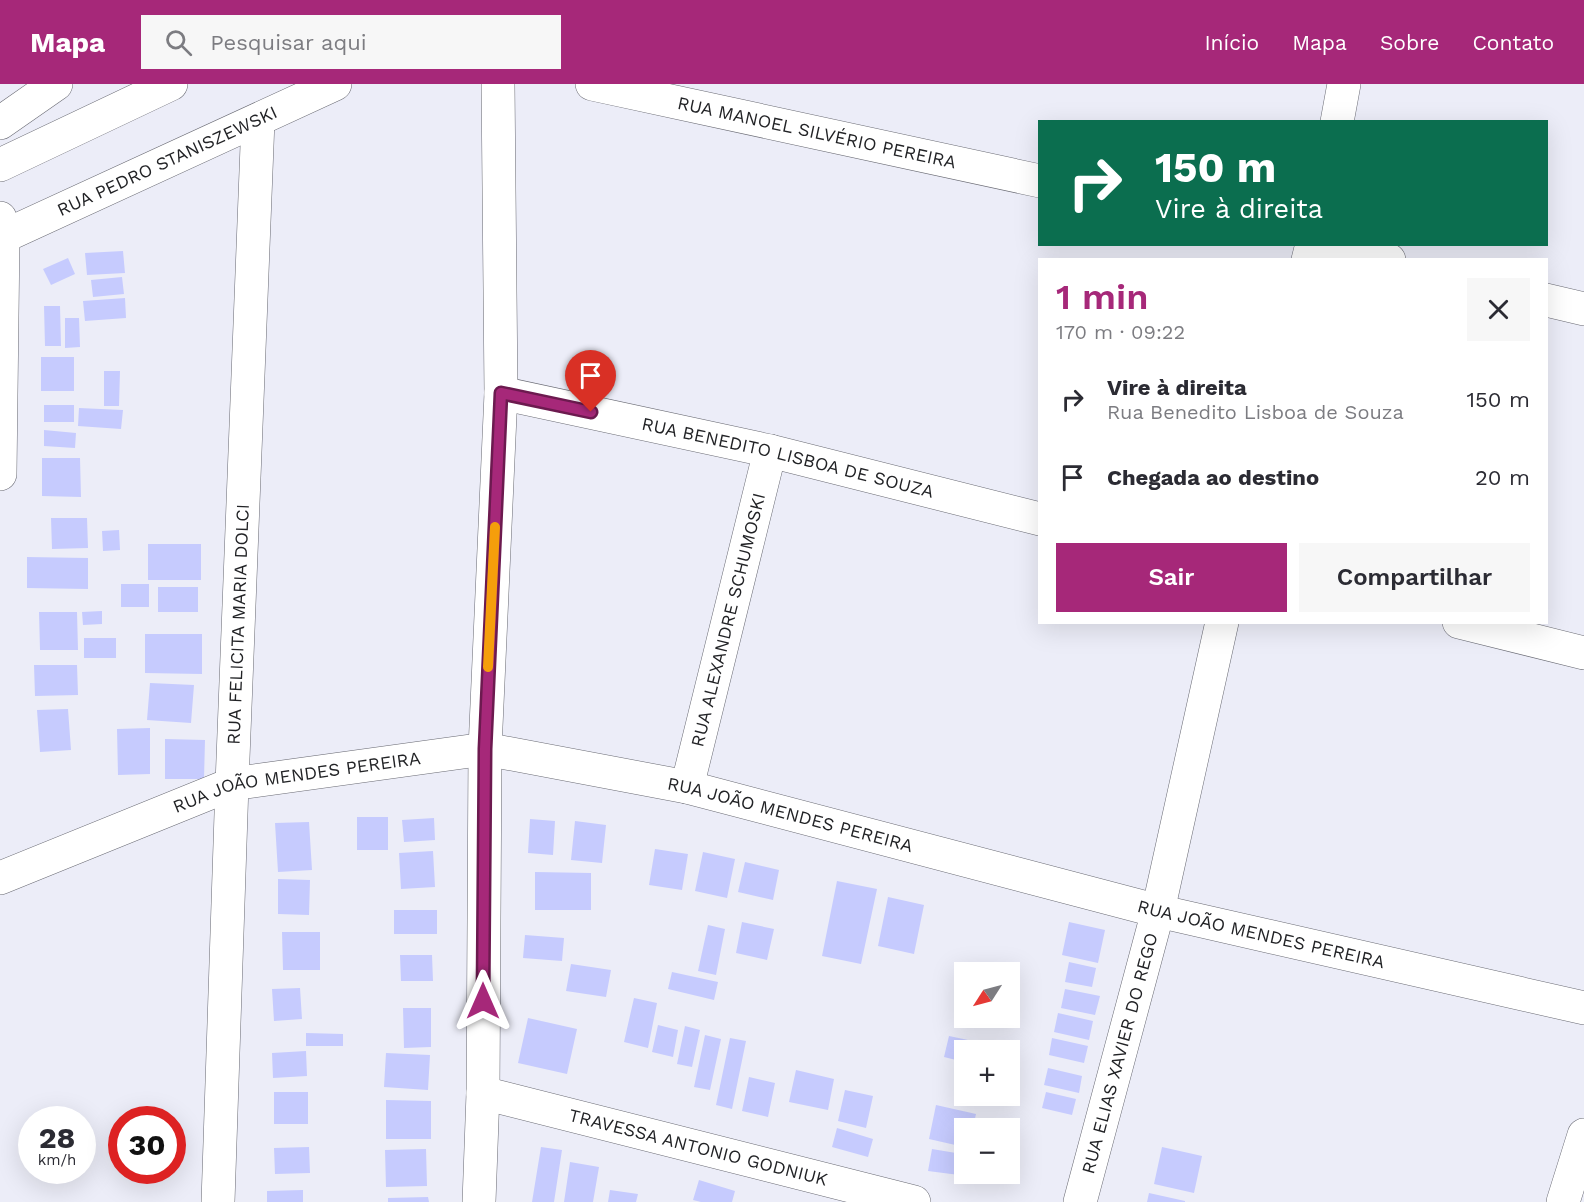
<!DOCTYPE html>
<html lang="pt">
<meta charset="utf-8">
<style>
body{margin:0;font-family:"Work Sans",sans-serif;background:#f7f7f7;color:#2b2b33;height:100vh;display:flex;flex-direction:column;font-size:22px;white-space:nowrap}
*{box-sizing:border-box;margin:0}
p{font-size:20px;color:#7c7c81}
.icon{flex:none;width:33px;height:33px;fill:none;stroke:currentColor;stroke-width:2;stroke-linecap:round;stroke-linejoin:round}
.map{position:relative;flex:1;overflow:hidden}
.drawer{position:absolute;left:1038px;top:174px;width:510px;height:366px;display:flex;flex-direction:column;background:#fff;border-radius:0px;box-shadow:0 6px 24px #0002}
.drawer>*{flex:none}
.top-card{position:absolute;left:1038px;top:36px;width:510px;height:126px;border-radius:0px;box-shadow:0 6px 24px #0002;background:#0b6e4f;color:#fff;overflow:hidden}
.needle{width:39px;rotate:234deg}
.buttons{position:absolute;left:954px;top:878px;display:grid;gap:12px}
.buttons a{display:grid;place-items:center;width:66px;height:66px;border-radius:0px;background:#fff;box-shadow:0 6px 24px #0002;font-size:30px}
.speed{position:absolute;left:18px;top:1022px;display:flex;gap:12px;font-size:30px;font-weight:700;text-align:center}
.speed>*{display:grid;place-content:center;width:78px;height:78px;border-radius:50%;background:#fff;box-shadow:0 6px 24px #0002;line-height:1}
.speed small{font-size:15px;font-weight:400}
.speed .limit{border:9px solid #d22;background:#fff;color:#111}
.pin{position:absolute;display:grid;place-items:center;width:51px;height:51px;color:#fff;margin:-62px -26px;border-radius:50% 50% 50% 0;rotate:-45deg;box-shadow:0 0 6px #0007}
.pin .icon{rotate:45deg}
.me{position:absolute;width:66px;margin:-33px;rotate:0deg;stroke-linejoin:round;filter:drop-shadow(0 0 4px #0008)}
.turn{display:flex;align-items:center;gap:21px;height:126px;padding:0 18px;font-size:27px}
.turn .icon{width:78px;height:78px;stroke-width:2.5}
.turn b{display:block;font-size:42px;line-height:51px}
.round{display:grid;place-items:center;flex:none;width:63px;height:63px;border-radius:0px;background:#f7f7f7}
.head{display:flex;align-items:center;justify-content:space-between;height:102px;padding:0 18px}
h1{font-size:36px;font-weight:600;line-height:45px;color:#a62879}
.action{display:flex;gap:12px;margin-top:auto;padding:12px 18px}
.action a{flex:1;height:69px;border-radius:0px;background:#a62879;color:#fff;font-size:24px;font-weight:600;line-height:69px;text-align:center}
.action a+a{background:#f7f7f7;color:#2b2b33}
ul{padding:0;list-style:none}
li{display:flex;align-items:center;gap:18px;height:78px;padding:0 18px}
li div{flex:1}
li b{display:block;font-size:22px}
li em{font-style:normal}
header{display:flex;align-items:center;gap:36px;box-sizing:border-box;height:84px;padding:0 30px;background:#a62879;color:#fff}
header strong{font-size:28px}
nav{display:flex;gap:33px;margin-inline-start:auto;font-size:21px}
.search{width:420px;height:54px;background:#f7f7f7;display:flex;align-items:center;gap:15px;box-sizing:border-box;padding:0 21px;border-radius:0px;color:#7c7c81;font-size:22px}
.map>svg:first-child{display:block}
.building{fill:#c6cbfe}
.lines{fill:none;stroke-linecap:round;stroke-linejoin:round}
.minor-casing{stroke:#696a73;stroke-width:34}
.major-casing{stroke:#696a73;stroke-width:34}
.minor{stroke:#fff;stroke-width:33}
.major{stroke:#fff;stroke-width:33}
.route-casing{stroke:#6c1a4f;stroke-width:15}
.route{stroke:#a62879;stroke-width:10}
.slow{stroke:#f59e0b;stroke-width:10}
.labels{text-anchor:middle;stroke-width:6;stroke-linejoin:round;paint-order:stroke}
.street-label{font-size:18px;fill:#222326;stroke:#fff}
</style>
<header>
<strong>Mapa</strong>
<div class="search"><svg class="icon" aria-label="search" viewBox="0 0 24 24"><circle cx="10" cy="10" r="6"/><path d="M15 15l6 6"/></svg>Pesquisar aqui</div>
<nav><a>Início</a><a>Mapa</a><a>Sobre</a><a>Contato</a></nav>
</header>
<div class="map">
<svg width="1584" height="1118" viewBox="0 0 1584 1118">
<rect width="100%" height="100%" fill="#ecedf8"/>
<path class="building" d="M123,167L125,189L87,191L85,169Z
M68,174L75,190L51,201L43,185Z
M122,193L124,210L93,213L91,196Z
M125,214L126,234L85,237L83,217Z
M44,222H60L61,262H45Z
M65,234H79L80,263L65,264Z
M41,273H74V307H41Z
M104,287H120L119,322H104Z
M44,321H74V338H44Z
M79,324L123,326L121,345L78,342Z
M44,346L76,349L75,364L44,362Z
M42,374H80L81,413L42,412Z
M51,434H87L88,464L52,465Z
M119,446L120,466L103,467L102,447Z
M148,460H201V496H148Z
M27,473L88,474V505L27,504Z
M121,500H149V523H121Z
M158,503H198V528H158Z
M102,527V540L83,541L82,528Z
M39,528H77L78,566H40Z
M145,550H202V590L145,589Z
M84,554H116V574H84Z
M34,581H77L78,611L35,612Z
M150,599L194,601L191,639L147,636Z
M68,625L71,666L40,668L37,626Z
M150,644V690L118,691L117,645Z
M165,655L205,656L204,695H165Z
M357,733H388V766H357Z
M434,734L435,756L404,758L402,736Z
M530,735L555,737L553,771L528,769Z
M575,737L606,741L602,779L571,776Z
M309,738L312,786L278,788L275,739Z
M655,765L688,770L682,806L649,801Z
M433,767L435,803L401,805L399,769Z
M703,768L735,775L727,814L695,807Z
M745,778L779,786L773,816L738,808Z
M535,788L591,789V826H535Z
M278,795L310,796L309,831L278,830Z
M837,797L877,805L861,880L822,872Z
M888,813L924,821L914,870L878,862Z
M394,826H437V850H394Z
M742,838L774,845L767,876L736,869Z
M1069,838L1105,846L1098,879L1062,871Z
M708,841L725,845L716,891L698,887Z
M282,848H320V886H283Z
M525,851L564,854L562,877L523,874Z
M400,871H432L433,897H401Z
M1069,878L1096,884L1092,903L1065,898Z
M571,880L611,886L606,913L566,907Z
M672,888L718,898L714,916L668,905Z
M300,904L302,935L274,937L272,905Z
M1065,905L1100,912L1095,931L1061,924Z
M634,914L657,919L648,964L624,958Z
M403,924H431V963L404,964Z
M1058,929L1093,937L1089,956L1054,948Z
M528,934L577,945L567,990L518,979Z
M658,941L678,946L673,973L652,968Z
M685,942L700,946L692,983L677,980Z
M306,949L343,950V962H306Z
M705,951L721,955L710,1006L694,1003Z
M949,952L992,961L991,966H964V978L944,973Z
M730,954L746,957L732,1025L716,1021Z
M1052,954L1088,962L1084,979L1049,971Z
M306,967L307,992L273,994L272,969Z
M386,969L430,971L428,1006L384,1003Z
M1048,984L1082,992L1079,1009L1044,1001Z
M796,986L834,995L828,1026L789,1018Z
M749,993L775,999L768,1033L742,1027Z
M845,1006L873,1012L866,1044L838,1037Z
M274,1008H308V1040H274Z
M1046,1008L1076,1015L1072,1031L1042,1024Z
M386,1016L431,1017V1055H386Z
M936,1021L976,1030L973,1044H964V1063L929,1055Z
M837,1044L873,1055L868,1073L832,1063Z
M309,1063L310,1089L275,1090L274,1064Z
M541,1063L562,1066L554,1118H532Z
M1162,1063L1202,1072L1194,1109L1154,1100Z
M426,1065L427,1102L386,1103L385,1066Z
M932,1065L962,1070L959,1091L928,1087Z
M570,1078L599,1083L593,1118H564Z
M699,1096L735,1107L732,1118H701L693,1116Z
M303,1106V1118H267V1107Z
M610,1106L638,1110L636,1118H608Z
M1149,1109L1185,1117V1118H1147Z
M428,1113L429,1118H388V1114Z"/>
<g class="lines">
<defs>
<g id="minor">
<path id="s1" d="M592,0L1040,97"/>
<path d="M1337,38L1344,0"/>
<path d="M0,81L171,0"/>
<path id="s2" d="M0,154L335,0"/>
<path d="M1330,160L1389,176"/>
<path d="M1308,176L1312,160"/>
<path d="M1546,216L1584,225"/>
<path id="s3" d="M501,309L770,367L1040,435"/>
<path d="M0,390L3,153L0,134"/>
<path d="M1459,538L1584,569"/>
<path id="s4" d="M687,703L770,367"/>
<path id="s5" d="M0,794L232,700L485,665L687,703L1158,827L1584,924"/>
<path id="s6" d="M483,1009L914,1118"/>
<path id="s7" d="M218,1118L232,700L258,36"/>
<path d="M479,1118L483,1009L485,665L501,309L498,0"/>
<path id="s8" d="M1080,1118L1158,827L1222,538"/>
<path d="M1563,1118L1584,1051"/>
</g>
<path id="major" d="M0,39L56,0"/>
</defs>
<use href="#minor" class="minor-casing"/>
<use href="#major" class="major-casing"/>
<use href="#minor" class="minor"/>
<use href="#major" class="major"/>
</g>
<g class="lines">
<defs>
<path id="route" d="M483,917L485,665L501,309L591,328"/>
</defs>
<use href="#route" class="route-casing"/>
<use href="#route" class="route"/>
<path class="slow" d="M488,583L495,443"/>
</g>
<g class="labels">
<g class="street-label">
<text dy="6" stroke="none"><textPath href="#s1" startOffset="230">RUA MANOEL SILVÉRIO PEREIRA</textPath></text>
<text dy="6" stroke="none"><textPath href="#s2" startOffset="184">RUA PEDRO STANISZEWSKI</textPath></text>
<text dy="6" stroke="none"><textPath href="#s3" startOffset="294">RUA BENEDITO LISBOA DE SOUZA</textPath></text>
<text dy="6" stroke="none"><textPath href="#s4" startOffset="172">RUA ALEXANDRE SCHUMOSKI</textPath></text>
<text dy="6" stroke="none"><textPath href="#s7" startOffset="578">RUA FELICITA MARIA DOLCI</textPath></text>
<text dy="6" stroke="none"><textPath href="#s5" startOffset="314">RUA JOÃO MENDES PEREIRA</textPath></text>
<text dy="6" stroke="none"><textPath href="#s5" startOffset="818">RUA JOÃO MENDES PEREIRA</textPath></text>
<text dy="6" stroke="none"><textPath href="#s5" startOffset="1304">RUA JOÃO MENDES PEREIRA</textPath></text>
<text dy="6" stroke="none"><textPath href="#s8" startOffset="154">RUA ELIAS XAVIER DO REGO</textPath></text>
<text dy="6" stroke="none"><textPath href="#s6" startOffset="222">TRAVESSA ANTONIO GODNIUK</textPath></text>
</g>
</g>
</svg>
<div class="buttons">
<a><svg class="needle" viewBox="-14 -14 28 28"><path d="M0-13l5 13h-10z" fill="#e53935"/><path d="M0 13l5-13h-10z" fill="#7c7c81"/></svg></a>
<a>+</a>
<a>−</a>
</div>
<div class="speed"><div>28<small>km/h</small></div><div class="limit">30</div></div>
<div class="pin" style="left:591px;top:328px;background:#d93025"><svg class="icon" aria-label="arrive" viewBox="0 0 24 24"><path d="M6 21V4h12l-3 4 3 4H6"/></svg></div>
<svg class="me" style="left:483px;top:917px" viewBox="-20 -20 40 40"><path d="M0-17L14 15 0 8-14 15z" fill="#a62879" stroke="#fff" stroke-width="4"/></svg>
<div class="top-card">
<div class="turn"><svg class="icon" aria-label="right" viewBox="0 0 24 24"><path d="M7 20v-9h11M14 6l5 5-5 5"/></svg><div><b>150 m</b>Vire à direita</div></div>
</div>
<section class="drawer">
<div class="head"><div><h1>1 min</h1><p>170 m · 09:22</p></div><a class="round"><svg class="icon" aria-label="close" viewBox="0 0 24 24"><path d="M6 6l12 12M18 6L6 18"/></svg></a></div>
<ul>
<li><svg class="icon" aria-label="right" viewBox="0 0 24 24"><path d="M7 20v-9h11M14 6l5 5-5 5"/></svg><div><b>Vire à direita</b><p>Rua Benedito Lisboa de Souza</p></div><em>150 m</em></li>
<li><svg class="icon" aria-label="arrive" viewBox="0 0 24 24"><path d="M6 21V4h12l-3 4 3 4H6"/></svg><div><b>Chegada ao destino</b></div><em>20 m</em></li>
</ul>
<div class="action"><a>Sair</a><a>Compartilhar</a></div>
</section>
</div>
